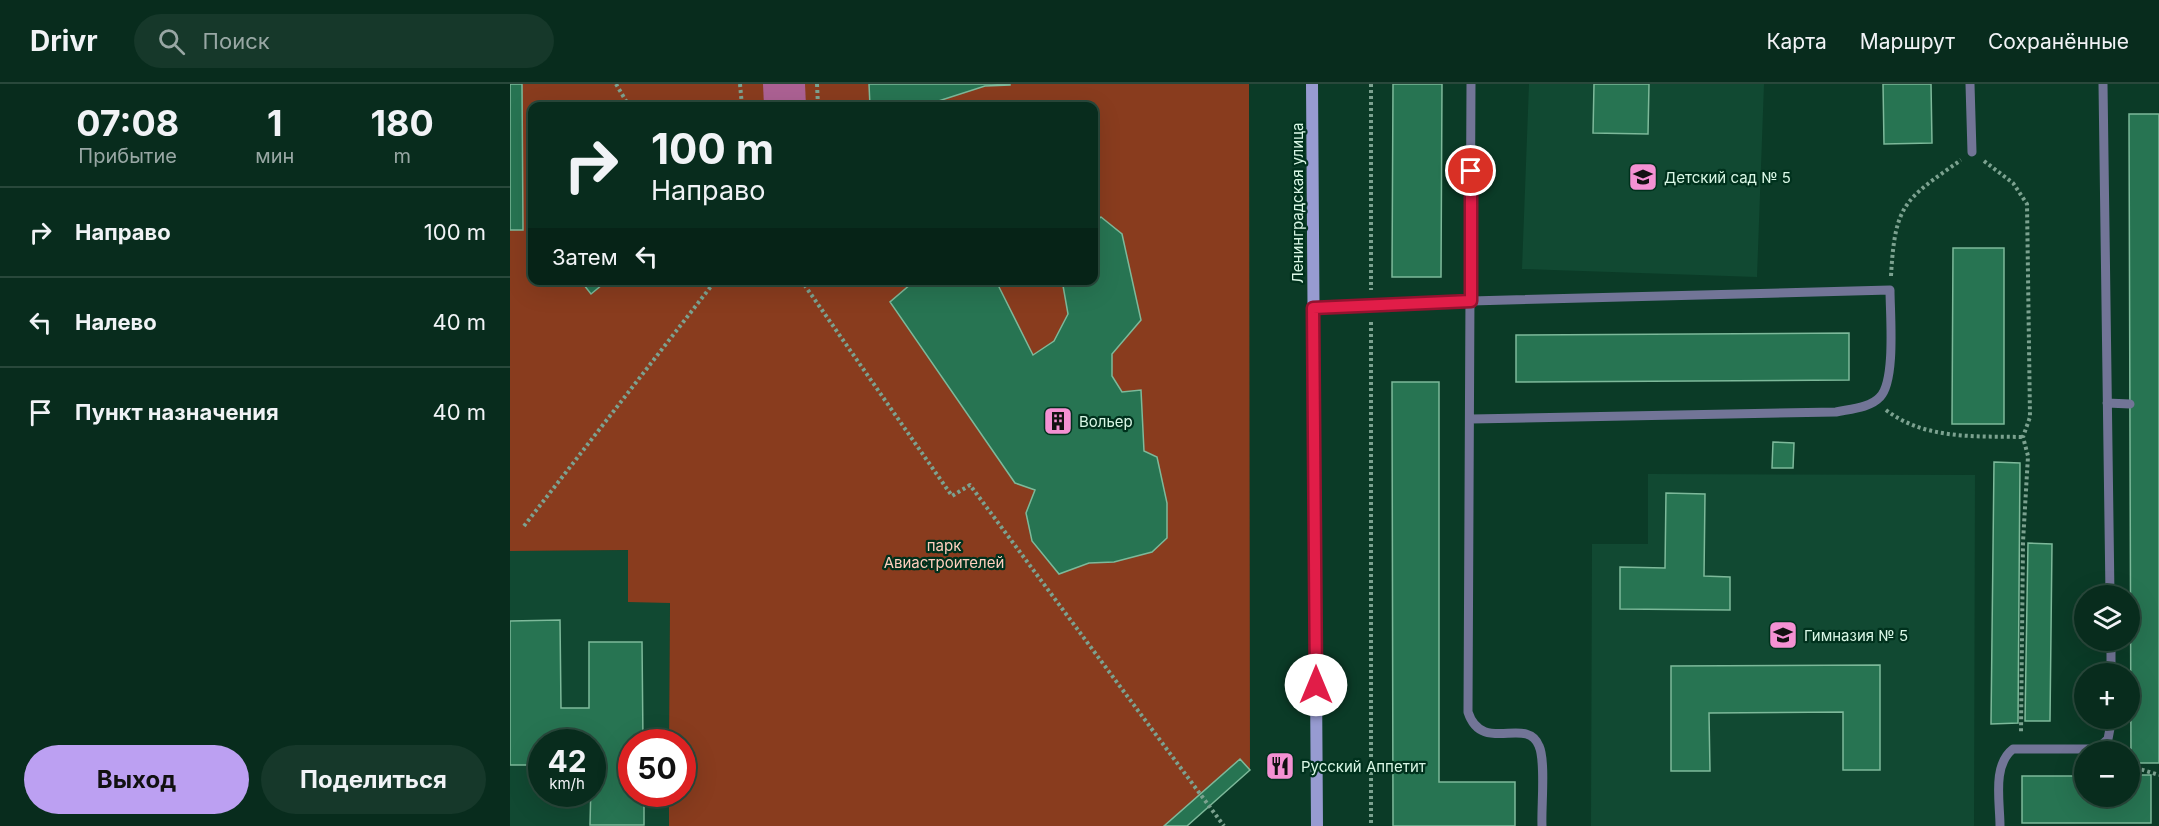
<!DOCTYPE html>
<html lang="ru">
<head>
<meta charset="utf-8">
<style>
  body { margin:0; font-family:Inter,sans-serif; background:#16382a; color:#f1f3f6; height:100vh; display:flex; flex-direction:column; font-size:22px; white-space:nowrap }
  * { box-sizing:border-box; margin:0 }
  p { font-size:20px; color:#98a7a4 }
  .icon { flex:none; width:33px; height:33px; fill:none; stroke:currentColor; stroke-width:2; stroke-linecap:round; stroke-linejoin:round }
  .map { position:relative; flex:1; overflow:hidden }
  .panel { display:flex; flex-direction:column; background:#082c1d; width:510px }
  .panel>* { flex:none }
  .banner { position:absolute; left:18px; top:18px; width:570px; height:183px; border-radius:12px; box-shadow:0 6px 24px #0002,0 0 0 2px #29483b; background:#082c1d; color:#f1f3f6; overflow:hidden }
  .fabs { position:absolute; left:1564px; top:501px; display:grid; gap:12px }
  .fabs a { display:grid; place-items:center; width:66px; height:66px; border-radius:50%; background:#082c1d; box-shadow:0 6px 24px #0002,0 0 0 2px #29483b; font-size:30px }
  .speed { position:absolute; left:18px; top:645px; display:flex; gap:12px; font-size:30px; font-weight:700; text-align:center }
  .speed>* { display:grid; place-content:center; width:78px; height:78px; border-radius:50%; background:#082c1d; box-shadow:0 6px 24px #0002,0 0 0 2px #29483b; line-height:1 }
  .speed small { font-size:15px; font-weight:400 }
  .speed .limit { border:9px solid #d22; background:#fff; color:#111 }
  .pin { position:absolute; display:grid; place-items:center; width:51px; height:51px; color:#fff; margin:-26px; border:3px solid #fff; border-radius:50%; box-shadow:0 2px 6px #0007 }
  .me { position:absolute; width:66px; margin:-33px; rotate:0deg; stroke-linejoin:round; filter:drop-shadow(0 0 4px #0008) }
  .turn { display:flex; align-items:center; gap:21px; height:126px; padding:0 24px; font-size:27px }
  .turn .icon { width:78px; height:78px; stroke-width:2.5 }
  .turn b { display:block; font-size:42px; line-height:51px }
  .then { display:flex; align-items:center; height:57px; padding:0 24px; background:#0003; gap:12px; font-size:22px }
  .eta { display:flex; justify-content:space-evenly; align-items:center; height:102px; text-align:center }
  .eta b { font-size:36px; font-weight:700; line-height:42px }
  .button { display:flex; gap:12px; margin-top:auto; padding:12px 24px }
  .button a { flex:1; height:69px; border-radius:36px; background:#bca0f2; color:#111; font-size:24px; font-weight:700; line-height:69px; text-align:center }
  .button a+a { background:#16382a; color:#f1f3f6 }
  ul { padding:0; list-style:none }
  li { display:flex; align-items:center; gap:18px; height:90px; padding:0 24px; border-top:2px solid #29483b }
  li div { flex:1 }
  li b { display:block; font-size:22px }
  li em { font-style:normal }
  header { display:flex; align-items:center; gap:36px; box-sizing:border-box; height:84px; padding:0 30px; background:#082c1d; border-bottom:2px solid #29483b }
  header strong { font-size:28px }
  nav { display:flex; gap:33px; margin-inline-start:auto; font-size:21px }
  .search { width:420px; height:54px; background:#16382a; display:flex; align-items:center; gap:15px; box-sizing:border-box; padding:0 21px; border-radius:33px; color:#98a7a4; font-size:22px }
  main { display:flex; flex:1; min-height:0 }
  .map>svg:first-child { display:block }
  .built { fill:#114932; fill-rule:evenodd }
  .green { fill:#893c1e; fill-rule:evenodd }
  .water { fill:#ac6193 }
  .building { fill:#277452; stroke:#7db99a; stroke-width:1.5 }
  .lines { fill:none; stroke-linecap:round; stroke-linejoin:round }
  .path { stroke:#7ca290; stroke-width:4; stroke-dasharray:3 3; stroke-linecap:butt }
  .lane { stroke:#727597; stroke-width:9 }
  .secondary { stroke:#979bd1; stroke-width:12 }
  .route-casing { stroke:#92132f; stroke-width:15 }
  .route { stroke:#e11d48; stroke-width:10 }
  .labels { text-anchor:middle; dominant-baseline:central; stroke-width:4.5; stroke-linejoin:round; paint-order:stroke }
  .poi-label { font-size:15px; fill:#d9f7e6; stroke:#00311d; text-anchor:start }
  .street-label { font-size:15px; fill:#d9f7e6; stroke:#00311d }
  .park-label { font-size:15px; fill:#ffcfbe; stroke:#00311d }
</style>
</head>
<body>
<header>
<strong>Drivr</strong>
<div class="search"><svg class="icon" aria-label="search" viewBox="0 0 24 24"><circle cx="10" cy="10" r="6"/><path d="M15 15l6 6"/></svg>Поиск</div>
<nav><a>Карта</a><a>Маршрут</a><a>Сохранённые</a></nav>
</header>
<main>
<section class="panel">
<div class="eta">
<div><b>07:08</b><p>Прибытие</p></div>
<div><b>1</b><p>мин</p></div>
<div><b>180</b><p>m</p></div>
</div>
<ul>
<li><svg class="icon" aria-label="right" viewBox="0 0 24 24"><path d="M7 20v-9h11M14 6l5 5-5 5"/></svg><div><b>Направо</b></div><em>100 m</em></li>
<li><svg class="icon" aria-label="left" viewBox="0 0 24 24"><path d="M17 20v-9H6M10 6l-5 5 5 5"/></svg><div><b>Налево</b></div><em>40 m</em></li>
<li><svg class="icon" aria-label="arrive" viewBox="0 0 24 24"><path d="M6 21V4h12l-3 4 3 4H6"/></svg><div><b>Пункт назначения</b></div><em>40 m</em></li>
</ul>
<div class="button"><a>Выход</a><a>Поделиться</a></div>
</section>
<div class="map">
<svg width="1649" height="742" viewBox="0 0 1649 742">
  <rect width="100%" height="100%" fill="#0b3b27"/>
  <path class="built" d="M1019,0H1254L1247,193L1012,185Z
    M1138,390L1465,391L1464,742H1081L1082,460H1138Z
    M118,466L160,519L159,658H122V710H159V742H0V467ZM32,658H82V710H32Z"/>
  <path class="green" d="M0,0H739L740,686L677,742H159V710H172V658H159L160,519L118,518V466L0,467ZM22,22H584V196H22Z"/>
  <path class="water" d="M253,0H295L296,22H254Z"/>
  <path class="building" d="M0,0H12L13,146H0Z
    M359,0H500V1L475,2L413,22H360Z
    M883,0H932L931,193H882Z
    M1084,0H1139L1138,50L1083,49Z
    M1373,0H1421L1422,59L1374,60Z
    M1619,30H1649V679H1621Z
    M591,133L612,150L631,236L602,270V292L612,308L631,306L634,367L647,373L657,419V454L642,468L604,478L579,479L549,490L522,457L516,429L525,406L505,399L380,218L401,200L431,196H477L488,201L523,271L544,257L558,230L552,196H584V139Z
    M1443,164H1494V340H1442Z
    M70,196H98L81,210Z
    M1339,249V296L1006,298V251Z
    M882,298H929V698H1005V742H883Z
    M1263,358L1284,359L1283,384H1262Z
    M1484,378L1510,379L1508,639L1481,640Z
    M1156,409L1195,410L1194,492L1220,493V526L1110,525V483L1155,484Z
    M1518,459L1542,460L1540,637H1515Z
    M50,536L51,624H79V558H132L133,658H122V710H134V741H80L82,658H32V681H0V537Z
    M1370,581V686H1333V628L1199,629L1200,687H1161V582Z
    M730,675L740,686L677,742H654Z
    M1620,691H1641V739H1512V692H1575V712H1620Z"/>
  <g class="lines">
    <path class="path" d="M106,0L119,22
      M230,0L232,22
      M307,0L308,22
      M861,0V206
      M1474,77L1503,99L1517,120L1520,333L1513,353L1518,372L1513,458L1511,648
      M1381,192C1385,120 1394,116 1451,76
      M291,196L442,412L460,401L714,742
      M861,238V742
      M1376,326C1415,356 1466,352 1513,353
      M14,442L206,196
      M1620,682L1649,691"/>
    <path class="lane" d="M961,0L958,628C972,671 1017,631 1029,662C1036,677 1031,724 1032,742
      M1460,0L1462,68
      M1593,0L1600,512
      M803,223L961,217L1380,206C1380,229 1386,297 1370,313C1360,324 1340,325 1326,328L961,335
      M1597,319L1620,320
      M1601,556V590
      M1490,742C1490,718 1482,681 1503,665H1587L1598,655L1602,634"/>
    <path class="secondary" d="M802,0L807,742"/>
  </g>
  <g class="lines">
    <g class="route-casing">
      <path id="route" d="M806,601L803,224L961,217V87"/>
    </g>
    <use href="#route" class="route"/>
  </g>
  <defs>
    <g id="school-square" transform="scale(1.5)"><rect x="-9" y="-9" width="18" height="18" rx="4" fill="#f491d3" stroke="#00311d"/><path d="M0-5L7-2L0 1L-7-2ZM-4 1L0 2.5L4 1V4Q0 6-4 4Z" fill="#111"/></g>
    <g id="building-square" transform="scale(1.5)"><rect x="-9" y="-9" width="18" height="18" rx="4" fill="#f491d3" stroke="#00311d"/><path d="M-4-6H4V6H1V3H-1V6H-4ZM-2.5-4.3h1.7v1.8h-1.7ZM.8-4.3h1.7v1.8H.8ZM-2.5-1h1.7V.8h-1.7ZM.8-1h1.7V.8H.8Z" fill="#111"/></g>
    <g id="restaurant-square" transform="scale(1.5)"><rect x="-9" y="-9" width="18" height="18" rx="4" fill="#f491d3" stroke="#00311d"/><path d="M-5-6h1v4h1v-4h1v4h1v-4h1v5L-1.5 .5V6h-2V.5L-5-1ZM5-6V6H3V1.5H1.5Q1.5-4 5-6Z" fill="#111"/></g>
  </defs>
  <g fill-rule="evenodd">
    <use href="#school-square" x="1133" y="93"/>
    <use href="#building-square" x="548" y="337"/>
    <use href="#school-square" x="1273" y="551"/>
    <use href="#restaurant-square" x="770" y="682"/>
  </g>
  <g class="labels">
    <g class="poi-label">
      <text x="1154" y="93">Детский сад № 5</text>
      <text x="569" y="337">Вольер</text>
      <text x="1294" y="551">Гимназия № 5</text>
      <text x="791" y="682">Русский Аппетит</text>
    </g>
    <g class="street-label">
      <text transform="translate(787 119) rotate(-90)">Ленинградская улица</text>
    </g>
    <g class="park-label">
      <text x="434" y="461">парк<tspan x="434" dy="17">Авиастроителей</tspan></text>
    </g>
  </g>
</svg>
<div class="fabs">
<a><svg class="icon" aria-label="layers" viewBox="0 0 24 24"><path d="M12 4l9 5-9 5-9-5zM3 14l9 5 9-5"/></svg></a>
<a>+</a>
<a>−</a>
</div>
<div class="speed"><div>42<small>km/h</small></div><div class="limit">50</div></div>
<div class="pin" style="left:961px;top:87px;background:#d93025"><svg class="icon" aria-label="arrive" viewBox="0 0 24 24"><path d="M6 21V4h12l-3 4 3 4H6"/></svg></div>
<svg class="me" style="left:806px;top:601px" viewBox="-20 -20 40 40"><circle r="19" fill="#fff"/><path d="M0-13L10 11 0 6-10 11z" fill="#e11d48"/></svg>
<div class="banner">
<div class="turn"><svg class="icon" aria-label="right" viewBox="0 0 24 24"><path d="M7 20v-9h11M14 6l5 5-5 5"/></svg><div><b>100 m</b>Направо</div></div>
<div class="then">Затем<svg class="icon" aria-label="left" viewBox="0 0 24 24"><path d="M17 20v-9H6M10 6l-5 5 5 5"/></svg></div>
</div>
</div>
</main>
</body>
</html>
